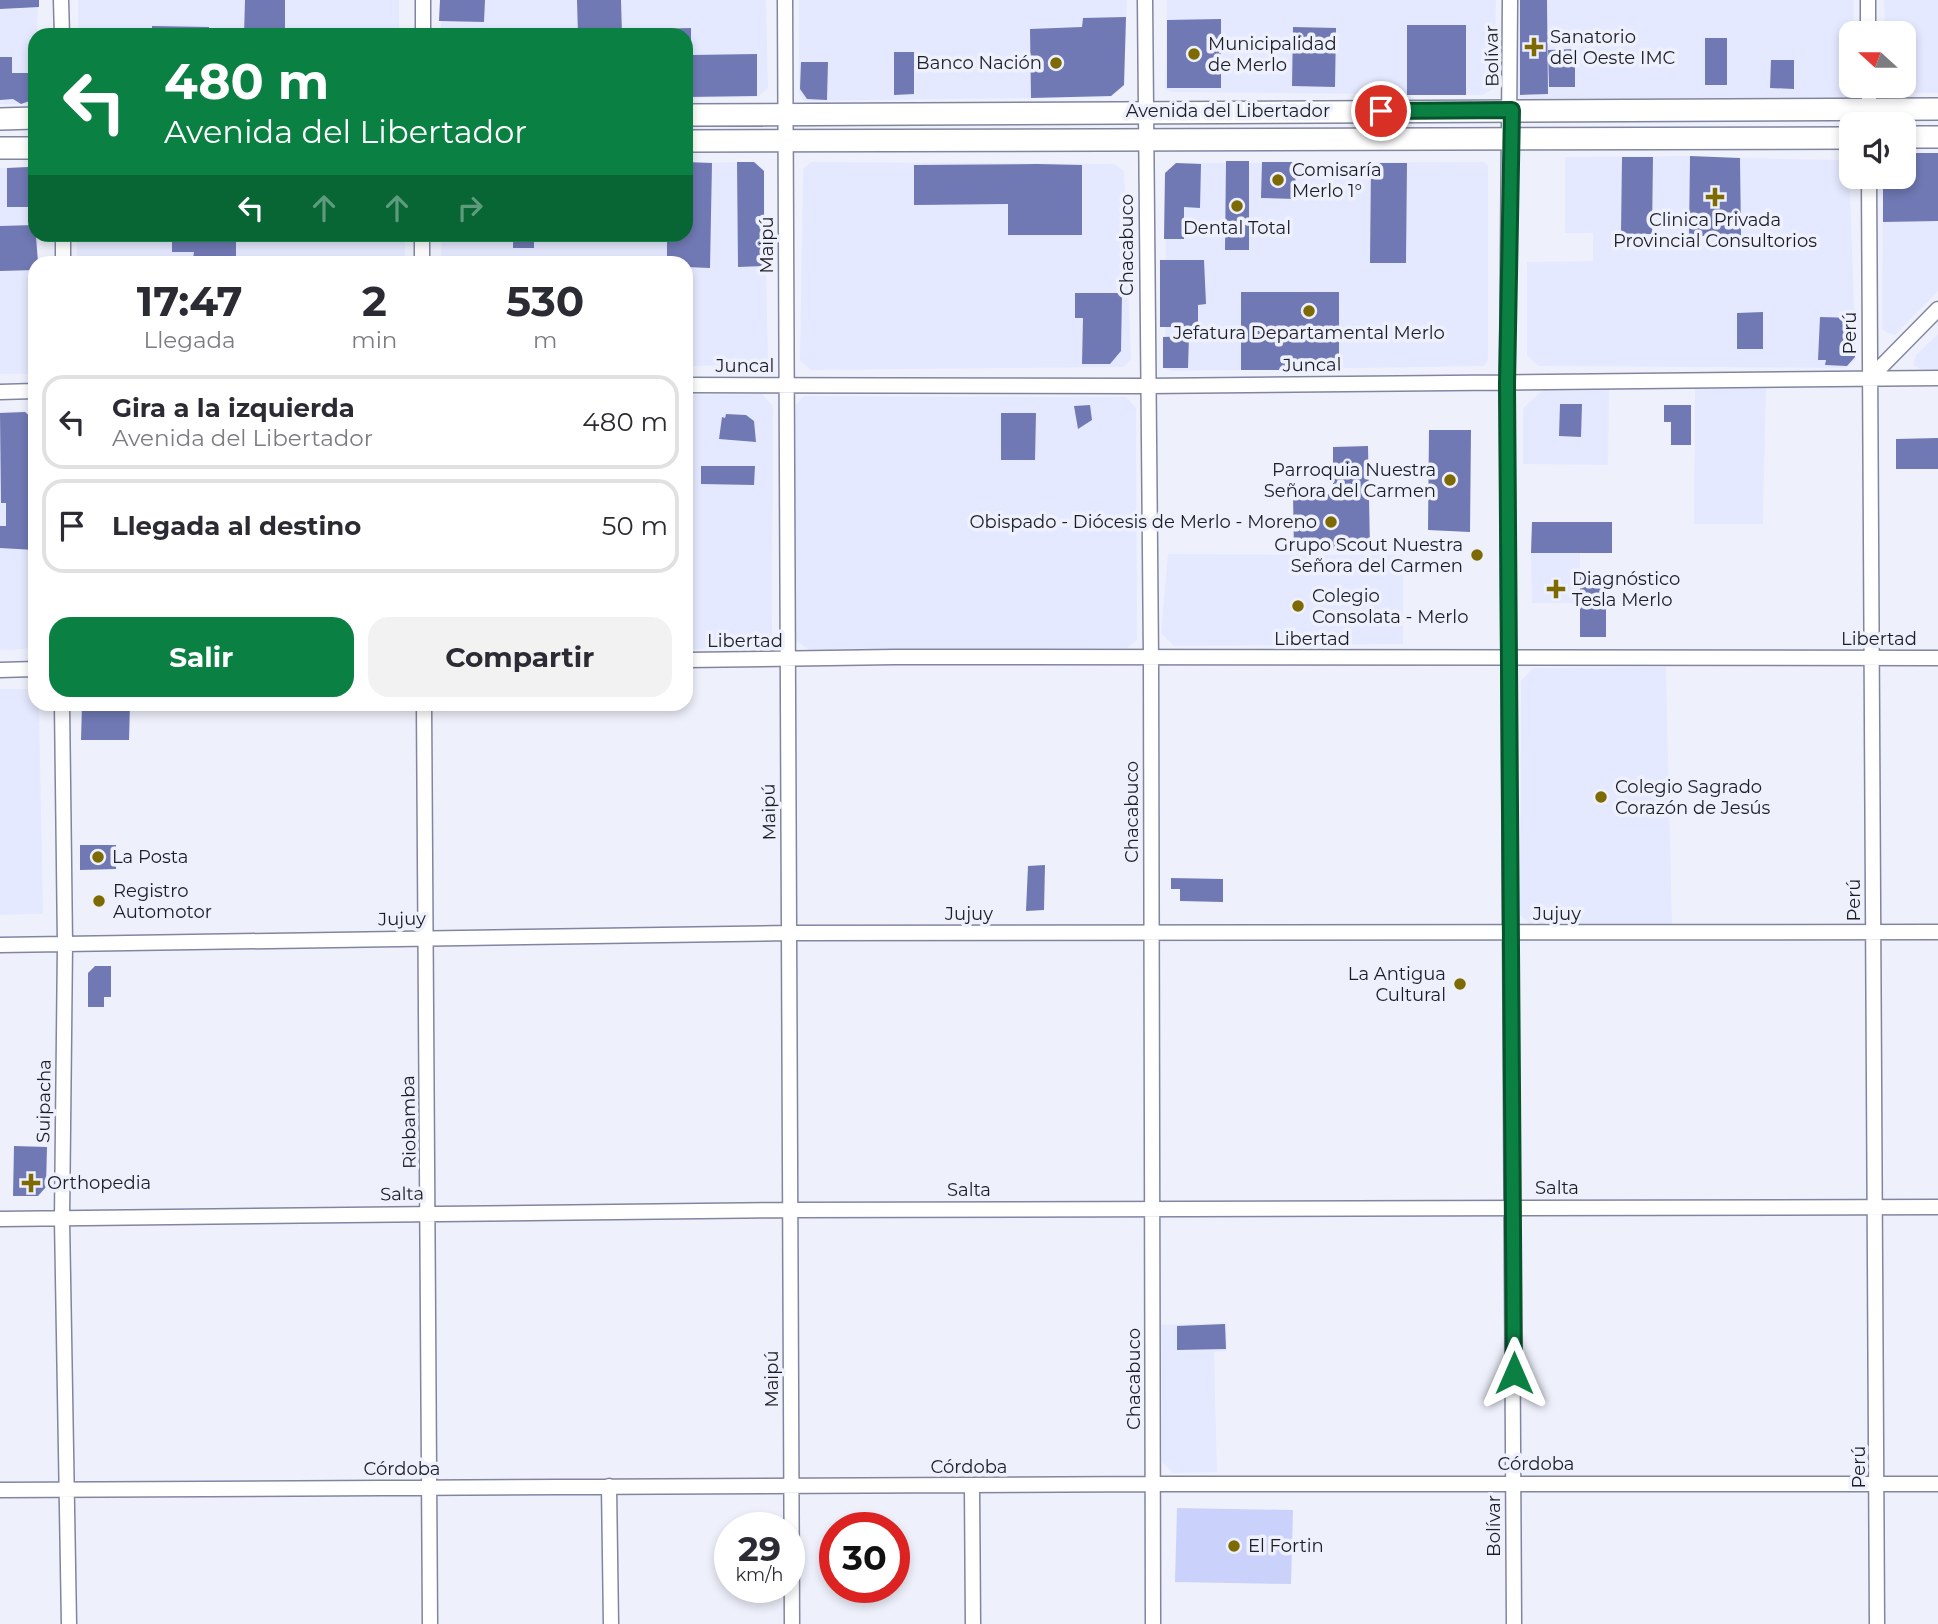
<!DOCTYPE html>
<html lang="es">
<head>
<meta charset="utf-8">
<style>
  body { margin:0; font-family:Montserrat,sans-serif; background:#f2f2f3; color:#2b2b33; height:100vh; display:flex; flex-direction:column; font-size:26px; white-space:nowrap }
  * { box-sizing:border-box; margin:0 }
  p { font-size:23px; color:#7c7c81 }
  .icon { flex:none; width:38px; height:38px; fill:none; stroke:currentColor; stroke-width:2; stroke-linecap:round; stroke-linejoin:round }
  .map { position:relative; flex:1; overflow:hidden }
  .side { position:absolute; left:28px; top:256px; width:665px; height:455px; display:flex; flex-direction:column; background:#fff; border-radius:21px; box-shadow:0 4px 10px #0003 }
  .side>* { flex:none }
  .top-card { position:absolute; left:28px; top:28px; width:665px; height:214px; border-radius:21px; box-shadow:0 4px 10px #0003; background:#0b8043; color:#fff; overflow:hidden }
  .needle { width:46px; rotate:291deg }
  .tools { position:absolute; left:1839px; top:21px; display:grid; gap:14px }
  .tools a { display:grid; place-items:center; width:77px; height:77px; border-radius:14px; background:#fff; box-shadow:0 4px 10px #0003; font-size:35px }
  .speed { position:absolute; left:714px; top:1512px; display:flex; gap:14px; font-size:35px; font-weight:700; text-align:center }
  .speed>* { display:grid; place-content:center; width:91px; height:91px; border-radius:50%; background:#fff; box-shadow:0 4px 10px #0003; line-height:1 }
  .speed small { font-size:18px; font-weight:400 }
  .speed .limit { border:10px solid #d22; background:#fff; color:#111 }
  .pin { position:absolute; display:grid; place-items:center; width:60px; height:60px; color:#fff; margin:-30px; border:4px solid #fff; border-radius:50%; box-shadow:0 2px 7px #0007 }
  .me { position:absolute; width:77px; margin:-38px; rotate:0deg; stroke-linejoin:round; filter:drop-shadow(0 0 5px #0008) }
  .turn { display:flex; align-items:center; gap:24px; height:147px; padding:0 21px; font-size:32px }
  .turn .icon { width:91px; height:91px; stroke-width:2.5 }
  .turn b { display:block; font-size:49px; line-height:60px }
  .lanes { display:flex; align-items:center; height:66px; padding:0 21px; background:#0003; justify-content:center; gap:35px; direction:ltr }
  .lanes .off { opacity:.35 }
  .eta { display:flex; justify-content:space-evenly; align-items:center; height:119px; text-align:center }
  .eta b { font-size:42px; font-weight:700; line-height:49px }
  .button { display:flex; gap:14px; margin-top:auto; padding:14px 21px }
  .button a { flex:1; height:80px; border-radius:21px; background:#0b8043; color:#fff; font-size:28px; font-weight:700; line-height:80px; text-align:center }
  .button a+a { background:#f2f2f3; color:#2b2b33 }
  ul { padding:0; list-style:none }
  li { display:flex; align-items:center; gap:21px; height:94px; margin:0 14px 10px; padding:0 7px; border:4px solid #e1e1e2; border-radius:21px }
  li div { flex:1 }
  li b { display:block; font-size:26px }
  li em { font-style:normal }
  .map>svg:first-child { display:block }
  .built { fill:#e5e9ff }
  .green { fill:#cad2fb }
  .building { fill:#7079b4 }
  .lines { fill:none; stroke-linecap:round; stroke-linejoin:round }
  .street-casing { stroke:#8185a0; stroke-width:17 }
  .secondary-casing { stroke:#8185a0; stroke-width:24 }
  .street { stroke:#fff; stroke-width:14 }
  .secondary { stroke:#fff; stroke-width:21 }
  .route-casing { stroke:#07532c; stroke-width:18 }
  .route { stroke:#0b8043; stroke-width:12 }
  .poi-dot { fill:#7d6a02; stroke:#eef1fc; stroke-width:2.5 }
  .labels { text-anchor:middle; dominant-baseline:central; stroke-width:7; stroke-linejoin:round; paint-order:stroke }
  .poi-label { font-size:18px; fill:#1b1d27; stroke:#eef1fc; text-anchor:start }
  .street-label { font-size:18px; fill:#1b1d27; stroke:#eef1fc }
</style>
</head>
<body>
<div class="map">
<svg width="1938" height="1624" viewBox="0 0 1938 1624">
  <rect width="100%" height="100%" fill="#eef1fc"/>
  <path class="built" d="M0,0H38L35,101L30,104H0Z
    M78,0H399V35H78Z
    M441,0H766L768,88L758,97L686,98V35H441Z
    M799,0H1127L1124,85L1111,97L804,101L799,93Z
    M1167,0H1496L1494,88L1483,95L1171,92L1165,89Z
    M1518,0H1854L1852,86L1854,91L1845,99L1525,102L1518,96Z
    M1884,0H1938V93H1891L1886,90V86H1904V33H1885Z
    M1938,155V291L1895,335L1887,333L1882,329L1883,177H1904Z
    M1690,156V236H1741L1740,158L1842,160L1849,164L1856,359L1846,368L1538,366L1527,355V262L1593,261V233H1565V157Z
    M756,162L764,171L768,359L759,365L686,366V262H441L442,235L686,234V163Z
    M811,162L1114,164L1124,171L1131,359L1124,367L811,370L800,361L803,169Z
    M1484,162L1488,166V360L1484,366L1173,371L1165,368L1166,174L1176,163Z
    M0,168H28L35,175V234L38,235L35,365L27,374H0Z
    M77,235H405V262H77Z
    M1938,334V369H1920L1913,365L1916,355Z
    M1766,387L1763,524H1694L1695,388Z
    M1609,389L1608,465L1523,464V408L1543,390Z
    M762,394L773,406L772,641L764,648L686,649V395Z
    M804,396L1126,397L1136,408L1137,640L1127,648L809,650L794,639V407Z
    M26,411L35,420V641L25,649L0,650V412Z
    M1531,553H1580V603H1532Z
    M1168,554L1403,555V644L1174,646L1161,633Z
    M1666,667L1672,924L1532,925L1520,915L1521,681L1533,668Z
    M0,689H33L35,704H39L43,914L0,915Z
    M1226,1323L1227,1351L1214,1352L1217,1472L1173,1473L1162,1462L1161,1325Z"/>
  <path class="green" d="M1177,1508L1293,1510L1291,1584L1175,1582Z"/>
  <path class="building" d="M0,0H39V7L0,9Z
    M245,0H285V35H244Z
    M440,0H485L484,22L439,21Z
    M577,0H621L622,35H578Z
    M1520,0H1547L1548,94L1520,95Z
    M1126,17L1124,85L1111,96L1031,98L1030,29L1082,27L1083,18Z
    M1221,19V88H1167V20Z
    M1407,25H1466V95H1407Z
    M152,26L209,27V35H152Z
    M1293,27L1336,28L1335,87L1292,86Z
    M691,28V55L757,54V96L686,97V35H649V29Z
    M1705,38H1727V85H1705Z
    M1575,49V87H1549L1548,50Z
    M894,52H914V94L894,95Z
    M0,57H12V73H35V99L21,104L13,99L0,100Z
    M1771,60H1794V89L1770,88Z
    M801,62H828L827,100L807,99L800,89Z
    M1904,153H1938V221L1883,222V177H1904Z
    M1690,156L1740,158L1741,236H1689Z
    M1622,157H1653L1652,234H1621Z
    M1226,161H1249V250H1225Z
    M686,162L712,163L710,268L686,267V262H667V234H686Z
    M737,162H754L764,171V266L738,267Z
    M1262,162H1296L1295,199L1261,198Z
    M1176,163L1201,164L1200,208L1184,207V239H1164L1165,173Z
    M1371,163H1407L1406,263H1370Z
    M1037,164L1082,165V235H1008V204L914,205V165Z
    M28,167L35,174V207H7V168Z
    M35,225L38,262L35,270L0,271V226Z
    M172,234H236V259H193L194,252H172Z
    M513,234H534V248H513Z
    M1160,260H1204L1206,304L1198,305V327H1160Z
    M1241,292H1339V370H1241Z
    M1075,293H1122L1121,351L1110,364H1082L1083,318H1075Z
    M1763,312V349H1737V313Z
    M1820,317L1855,318V357L1847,366L1825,365L1826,360H1818Z
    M1189,336L1188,368H1163V337Z
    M1560,404H1582L1581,437L1559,436Z
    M1090,405L1092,420L1078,429L1074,406Z
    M1664,405H1691V445H1671V422H1664Z
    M25,412L35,421V550L0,548V526H6V503H1L0,413Z
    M1001,413H1036L1035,460H1001Z
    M726,414L746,415L754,421L756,442L719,439L722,417L725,418Z
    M1429,430H1471L1470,532L1428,530Z
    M1938,438V469H1896V439Z
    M1368,446L1370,549L1294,550L1293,495L1333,494V447Z
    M701,466H755L754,485L701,484Z
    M1532,522H1612V553H1531Z
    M1580,574H1606V637H1580Z
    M82,704H130L129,740H81Z
    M80,845H116V869L80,870Z
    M1045,865L1044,910L1026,911L1028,866Z
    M1171,878L1223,879V902L1180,901V889H1171Z
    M95,966H111V997H104V1007H88V973Z
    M14,1146L47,1147L46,1187L38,1196H13Z
    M1225,1324L1226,1349L1177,1350V1326Z"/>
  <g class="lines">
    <g class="street-casing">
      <path id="street" d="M61,0L62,35
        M785,0L792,1624
        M1145,0L1151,659L1153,1624
        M1510,0L1507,384L1514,1624
        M1868,0V33
        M423,35V0
        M1869,124V86
        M1869,177L1877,1624
        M63,262V234
        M422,262V234
        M1869,379L1938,309
        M686,385L1147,386L1938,378
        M0,392L35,391
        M686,660L895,657L1938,658
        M0,670L35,669
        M62,704L65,944L62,1219L69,1624
        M424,704L430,1624
        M0,945L789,933L1938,932
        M0,1219L791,1210L1938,1207
        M609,1486L611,1624
        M972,1487L973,1624
        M0,1490L1154,1484H1938"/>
    </g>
    <g class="secondary-casing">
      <path id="secondary" d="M686,115L1938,109
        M0,119L35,118
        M1904,137H1938
        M686,141L1852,138
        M0,148H35"/>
    </g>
    <use href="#street" class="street"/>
    <use href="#secondary" class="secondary"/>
  </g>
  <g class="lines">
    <g class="route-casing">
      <path id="route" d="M1381,111L1512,110L1507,384L1514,1373"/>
    </g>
    <use href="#route" class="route"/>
  </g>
  <g class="poi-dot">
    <path d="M1530.5 36.5h7v7h7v7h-7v7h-7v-7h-7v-7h7z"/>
    <circle cx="1194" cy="54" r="7"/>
    <circle cx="1056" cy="63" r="7"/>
    <circle cx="1278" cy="180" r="7"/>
    <path d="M1711.5 186.5h7v7h7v7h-7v7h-7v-7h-7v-7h7z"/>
    <circle cx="1237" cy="206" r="7"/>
    <circle cx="1309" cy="311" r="7"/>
    <circle cx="1450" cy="480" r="7"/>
    <circle cx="1331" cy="522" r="7"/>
    <circle cx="1477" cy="555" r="7"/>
    <path d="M1552.5 578.5h7v7h7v7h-7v7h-7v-7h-7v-7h7z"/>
    <circle cx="1298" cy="606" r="7"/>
    <circle cx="1601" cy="797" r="7"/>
    <circle cx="98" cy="857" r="7"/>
    <circle cx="99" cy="901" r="7"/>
    <circle cx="1460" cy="984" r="7"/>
    <path d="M27.5 1172.5h7v7h7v7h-7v7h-7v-7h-7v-7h7z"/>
    <circle cx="1234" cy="1546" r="7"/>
  </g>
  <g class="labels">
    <g class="poi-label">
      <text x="1550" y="37">Sanatorio<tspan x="1550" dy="21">del Oeste IMC</tspan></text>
      <text x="1208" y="44">Municipalidad<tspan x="1208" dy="21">de Merlo</tspan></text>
      <text x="1042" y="63" text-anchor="end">Banco Nación</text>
      <text x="1292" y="170">Comisaría<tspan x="1292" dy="21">Merlo 1°</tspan></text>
      <text x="1715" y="220" text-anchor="middle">Clinica Privada<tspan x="1715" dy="21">Provincial Consultorios</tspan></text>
      <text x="1237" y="228" text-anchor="middle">Dental Total</text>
      <text x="1309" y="333" text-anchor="middle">Jefatura Departamental Merlo</text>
      <text x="1436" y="470" text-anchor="end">Parroquia Nuestra<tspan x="1436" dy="21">Señora del Carmen</tspan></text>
      <text x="1317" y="522" text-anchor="end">Obispado - Diócesis de Merlo - Moreno</text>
      <text x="1463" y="545" text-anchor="end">Grupo Scout Nuestra<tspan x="1463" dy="21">Señora del Carmen</tspan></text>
      <text x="1572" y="579">Diagnóstico<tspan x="1572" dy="21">Tesla Merlo</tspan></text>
      <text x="1312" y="596">Colegio<tspan x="1312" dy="21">Consolata - Merlo</tspan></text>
      <text x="1615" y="787">Colegio Sagrado<tspan x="1615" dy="21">Corazón de Jesús</tspan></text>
      <text x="112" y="857">La Posta</text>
      <text x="113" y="891">Registro<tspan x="113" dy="21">Automotor</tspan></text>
      <text x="1446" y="974" text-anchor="end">La Antigua<tspan x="1446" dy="21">Cultural</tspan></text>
      <text x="47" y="1183">Orthopedia</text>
      <text x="1248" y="1546">El Fortin</text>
    </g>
    <g class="street-label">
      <text transform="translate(1492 56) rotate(-91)">Bolívar</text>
      <text x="1228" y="111">Avenida del Libertador</text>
      <text transform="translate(767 245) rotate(-90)">Maipú</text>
      <text transform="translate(1127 245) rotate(-90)">Chacabuco</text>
      <text transform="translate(1850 333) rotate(-90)">Perú</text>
      <text transform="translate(1312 365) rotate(-1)">Juncal</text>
      <text x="745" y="366">Juncal</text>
      <text x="1312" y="639">Libertad</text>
      <text x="1879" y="639">Libertad</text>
      <text x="745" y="641">Libertad</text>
      <text transform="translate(769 812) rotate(-91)">Maipú</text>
      <text transform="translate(1132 812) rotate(-90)">Chacabuco</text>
      <text transform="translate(1854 900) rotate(-90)">Perú</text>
      <text x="969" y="914">Jujuy</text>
      <text x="1557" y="914">Jujuy</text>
      <text transform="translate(402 919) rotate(-1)">Jujuy</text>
      <text transform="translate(44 1101) rotate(-89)">Suipacha</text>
      <text transform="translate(409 1122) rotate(-91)">Riobamba</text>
      <text x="1557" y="1188">Salta</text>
      <text x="969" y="1190">Salta</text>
      <text transform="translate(402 1194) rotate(-1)">Salta</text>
      <text transform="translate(772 1379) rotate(-90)">Maipú</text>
      <text transform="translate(1134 1379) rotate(-90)">Chacabuco</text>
      <text x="1536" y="1464">Córdoba</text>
      <text x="969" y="1467">Córdoba</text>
      <text transform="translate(1859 1467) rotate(-90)">Perú</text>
      <text x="402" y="1469">Córdoba</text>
      <text transform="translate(1494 1526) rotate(-90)">Bolívar</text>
    </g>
  </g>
</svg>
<div class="tools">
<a><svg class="needle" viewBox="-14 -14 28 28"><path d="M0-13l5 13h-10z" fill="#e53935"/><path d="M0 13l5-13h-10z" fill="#7c7c81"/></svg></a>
<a><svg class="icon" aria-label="sound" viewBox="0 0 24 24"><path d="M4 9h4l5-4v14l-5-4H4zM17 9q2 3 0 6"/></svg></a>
</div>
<div class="speed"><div>29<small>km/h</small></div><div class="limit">30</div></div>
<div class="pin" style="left:1381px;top:111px;background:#d93025"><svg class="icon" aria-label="arrive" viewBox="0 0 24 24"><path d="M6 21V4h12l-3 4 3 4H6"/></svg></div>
<svg class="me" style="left:1514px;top:1373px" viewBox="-20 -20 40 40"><path d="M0-17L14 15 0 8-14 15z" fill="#0b8043" stroke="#fff" stroke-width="4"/></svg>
<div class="top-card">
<div class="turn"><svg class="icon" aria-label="left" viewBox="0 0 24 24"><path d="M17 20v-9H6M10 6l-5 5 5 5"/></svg><div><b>480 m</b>Avenida del Libertador</div></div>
<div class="lanes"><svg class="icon" aria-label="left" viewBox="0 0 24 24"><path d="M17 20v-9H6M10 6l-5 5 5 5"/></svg><svg class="icon off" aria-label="ahead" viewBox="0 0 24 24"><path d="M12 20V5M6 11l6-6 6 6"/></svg><svg class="icon off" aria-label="ahead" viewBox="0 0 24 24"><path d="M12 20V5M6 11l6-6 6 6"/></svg><svg class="icon off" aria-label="right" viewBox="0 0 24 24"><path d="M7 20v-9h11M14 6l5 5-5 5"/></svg></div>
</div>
<section class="side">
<div class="eta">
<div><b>17:47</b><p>Llegada</p></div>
<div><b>2</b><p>min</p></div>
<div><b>530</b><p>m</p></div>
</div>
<ul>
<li><svg class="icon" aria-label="left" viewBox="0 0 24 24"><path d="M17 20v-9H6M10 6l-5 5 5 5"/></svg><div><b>Gira a la izquierda</b><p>Avenida del Libertador</p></div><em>480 m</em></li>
<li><svg class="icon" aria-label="arrive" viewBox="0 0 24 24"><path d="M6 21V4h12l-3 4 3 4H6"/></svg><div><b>Llegada al destino</b></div><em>50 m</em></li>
</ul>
<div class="button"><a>Salir</a><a>Compartir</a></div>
</section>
</div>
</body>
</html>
